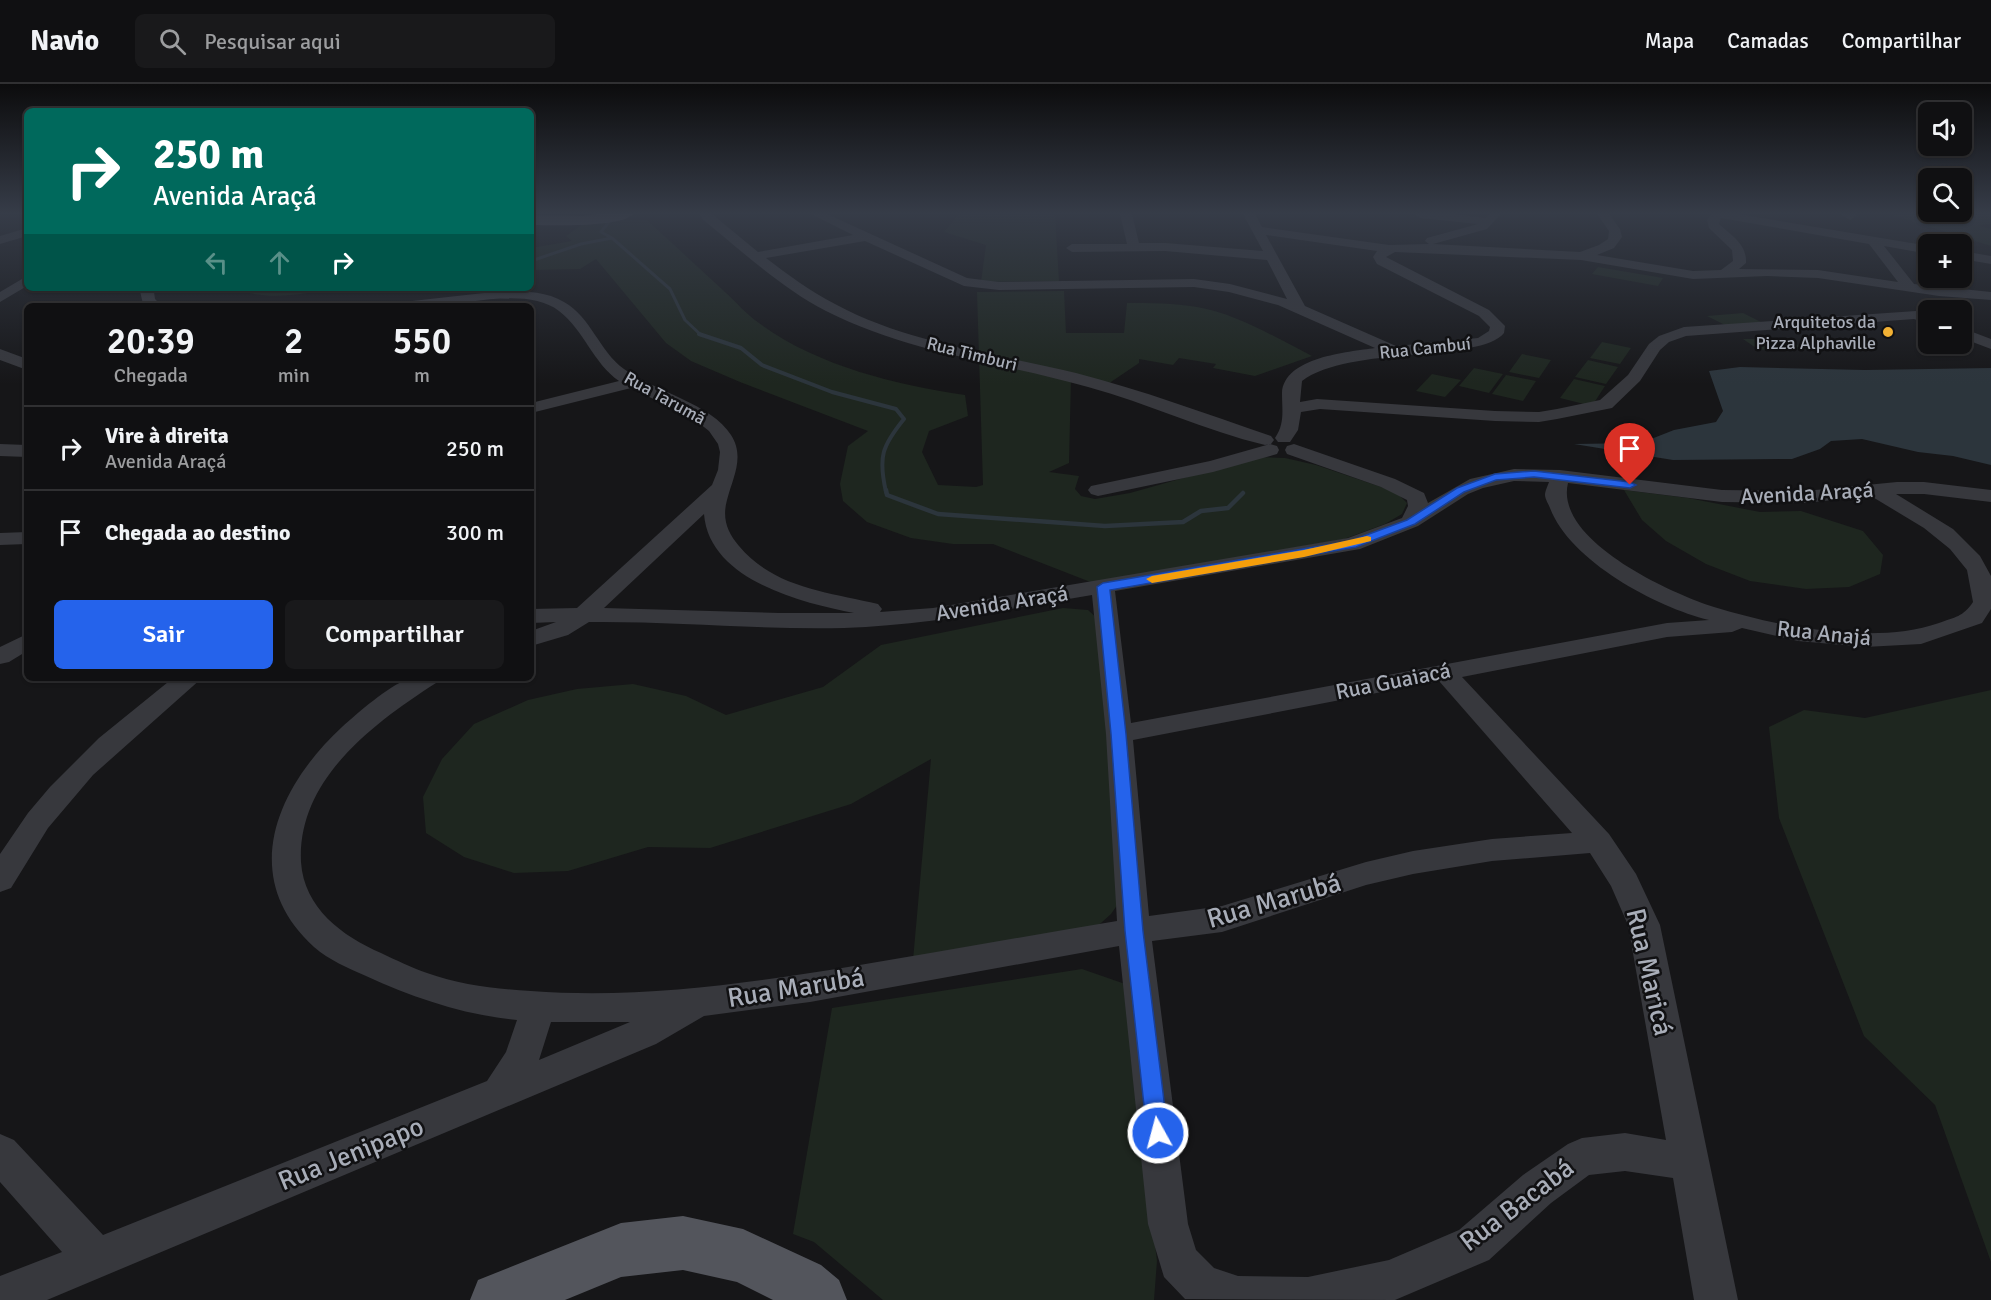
<!DOCTYPE html>
<html lang="pt">
<head>
<meta charset="utf-8">
<style>
  body { margin:0; font-family:Signika,sans-serif; background:#19191b; color:#f1f3f6; height:100vh; display:flex; flex-direction:column; font-size:22px; white-space:nowrap }
  * { box-sizing:border-box; margin:0 }
  p { font-size:20px; color:#9c9d9f }
  .icon { flex:none; width:33px; height:33px; fill:none; stroke:currentColor; stroke-width:2; stroke-linecap:round; stroke-linejoin:round }
  .map { position:relative; flex:1; overflow:hidden }
  .drawer { position:absolute; left:24px; top:219px; width:510px; height:378px; display:flex; flex-direction:column; background:#101012; border-radius:9px; box-shadow:0 2px 4px #0004,0 0 0 2px #303032 }
  .drawer>* { flex:none }
  .top-card { position:absolute; left:24px; top:24px; width:510px; height:183px; border-radius:9px; box-shadow:0 2px 4px #0004,0 0 0 2px #303032; background:#00695c; color:#fff; overflow:hidden }
  .tools { position:absolute; left:1918px; top:18px; display:grid; gap:12px }
  .tools a { display:grid; place-items:center; width:54px; height:54px; border-radius:9px; background:#101012; box-shadow:0 2px 4px #0004,0 0 0 2px #303032; font-size:30px }
  .pin { position:absolute; display:grid; place-items:center; width:51px; height:51px; color:#fff; margin:-62px -26px; border-radius:50% 50% 50% 0; rotate:-45deg; box-shadow:0 0 6px #0007 }
  .pin .icon { rotate:45deg }
  .me { position:absolute; width:66px; margin:-33px; rotate:353deg; stroke-linejoin:round; filter:drop-shadow(0 0 4px #0008) }
  .turn { display:flex; align-items:center; gap:21px; height:126px; padding:0 30px; font-size:27px }
  .turn .icon { width:78px; height:78px; stroke-width:2.5 }
  .turn b { display:block; font-size:42px; line-height:51px }
  .lanes { display:flex; align-items:center; height:57px; padding:0 30px; background:#0003; justify-content:center; gap:30px; direction:ltr }
  .lanes .off { opacity:.35 }
  .eta { display:flex; justify-content:space-evenly; align-items:center; height:102px; text-align:center }
  .eta b { font-size:36px; font-weight:600; line-height:42px }
  .action { display:flex; gap:12px; margin-top:auto; padding:12px 30px }
  .action a { flex:1; height:69px; border-radius:9px; background:#2563eb; color:#fff; font-size:24px; font-weight:600; line-height:69px; text-align:center }
  .action a+a { background:#19191b; color:#f1f3f6 }
  ul { padding:0; list-style:none }
  li { display:flex; align-items:center; gap:18px; height:84px; padding:0 30px; border-top:2px solid #303032 }
  li div { flex:1 }
  li b { display:block; font-size:22px }
  li em { font-style:normal }
  header { display:flex; align-items:center; gap:36px; box-sizing:border-box; height:84px; padding:0 30px; background:#101012; border-bottom:2px solid #303032 }
  header strong { font-size:28px }
  nav { display:flex; gap:33px; margin-inline-start:auto; font-size:21px }
  .search { width:420px; height:54px; background:#19191b; display:flex; align-items:center; gap:15px; box-sizing:border-box; padding:0 21px; border-radius:9px; color:#9c9d9f; font-size:22px }
  .map>svg:first-child { display:block }
  .green { fill:#1e261f }
  .water { fill:#2c353c }
  .lines { fill:none; stroke-linecap:round; stroke-linejoin:round }
  .stream-far2 { stroke:#2c353c; stroke-width:3 }
  .stream-far1 { stroke:#2c353c; stroke-width:4 }
  .stream { stroke:#2c353c; stroke-width:4.5 }
  .minor { fill:#37383d; fill-rule:evenodd }
  .major { fill:#53555c; fill-rule:evenodd }
  .route { fill:#2563eb; stroke:#184099; stroke-width:1.5 }
  .slow { fill:#f59e0b }
  .poi-dot { fill:#f2b134; stroke:#111113; stroke-width:2 }
  .labels { text-anchor:middle; dominant-baseline:central; stroke-width:5; stroke-linejoin:round; paint-order:stroke }
  .far-poi-label { font-size:18px; fill:#a8adb8; stroke:#111113; text-anchor:end }
  .far-street-label { font-size:18px; fill:#a8adb8; stroke:#111113 }
  .street-label { font-size:22px; fill:#a8adb8; stroke:#111113 }
  .near-street-label { font-size:27px; fill:#a8adb8; stroke:#111113 }
</style>
</head>
<body>
<header>
<strong>Navio</strong>
<div class="search"><svg class="icon" aria-label="search" viewBox="0 0 24 24"><circle cx="10" cy="10" r="6"/><path d="M15 15l6 6"/></svg>Pesquisar aqui</div>
<nav><a>Mapa</a><a>Camadas</a><a>Compartilhar</a></nav>
</header>
<div class="map">
<svg width="1991" height="1216" viewBox="0 0 1991 1216">
  <rect width="100%" height="100%" fill="#161618"/>
  <path class="green" d="M959,130H1055L1059,197L981,198L986,161L944,148Z
    M1889,130H1991V140L1978,141L1991,145V162Z
    M615,136H647C673,160 699,184 725,208C736,218 746,230 759,239C817,282 894,300 965,311L968,332L929,347L922,368L938,401L976,403L983,401L977,208L1064,207L1066,249H1124L1127,219C1150,219 1174,219 1197,223C1238,230 1276,254 1312,272L1255,292L1213,284L1216,280L1179,274L1173,281L1139,275V279L1105,302L1071,294L1069,379L1049,388L1079,392L1075,405L1081,412L1095,415L1130,409L1258,373L1285,374L1316,381L1396,408L1407,419L1402,430L1385,440L1344,455L1093,499L993,460H953L911,454L867,438L843,417L840,400L848,362L868,347L740,298L691,277L666,259L596,175L580,185L531,186V164L572,157L566,152L583,140Z
    M1598,183L1663,194L1658,202L1592,190Z
    M235,204H335C305,210 264,218 235,204Z
    M1743,229L1763,239L1727,242L1707,232Z
    M1743,255H1788L1804,265L1759,266Z
    M1602,258L1631,264L1620,280L1590,274Z
    M1522,270L1551,276L1539,294L1509,288Z
    M1588,276L1618,283L1606,300L1575,293Z
    M1474,284L1503,290L1489,309L1459,302Z
    M1432,290L1461,296L1445,313L1416,307Z
    M1506,291L1536,297L1523,317L1492,310Z
    M1574,295L1605,302L1592,322L1560,314Z
    M1624,406L1688,414L1760,428L1801,427L1863,447L1883,471L1880,490L1849,503L1806,505L1750,497L1706,480L1666,457L1642,436Z
    M1063,524L1088,526L1100,537L1124,811L1111,830L1092,847L913,876L931,675L851,720L710,764L648,763L568,787L514,789L464,773L426,749L423,713L442,675L474,640L528,616L577,605L633,600L686,612L726,631L823,603L881,561Z
    M1991,606V1178L1935,1021L1864,952L1779,734L1769,643L1804,626L1865,634Z
    M1082,885L1125,900L1157,1177L1154,1216H883L814,1158L793,1150L832,924Z"/>
  <path class="water" d="M1740,283L1865,286L1991,284V381L1953,372L1918,368L1862,355L1831,357L1820,365L1792,375L1673,376L1574,360L1641,359L1674,346L1716,338L1723,327L1709,287Z"/>
  <g class="lines">
    <path class="stream-far2" d="M608,139L601,148L612,154L670,205L685,236L701,251
      M531,177L581,160L612,154"/>
    <path class="stream-far1" d="M699,250L741,264L762,281L832,308L896,325L904,335C882,362 878,373 886,408"/>
    <path class="stream" d="M886,406L887,411L938,430L1105,442L1183,438L1201,427L1228,424L1243,409"/>
    <path class="minor" d="M700,130H712L758,168L853,151L811,130H827L967,194L999,198L1194,195L1230,200L1287,215L1267,176L1165,167L1072,168L1066,164L1072,160H1127L1120,130H1132L1139,159H1165L1263,167L1243,130H1255L1262,143L1389,161L1429,160L1425,157L1427,154L1478,140L1420,134L1414,130H1454L1486,134L1489,130H1501L1487,145L1433,160L1580,168L1599,161L1608,155L1609,147L1597,130H1609L1620,145L1622,153L1614,164L1597,171L1693,187L1721,186L1733,177L1732,166L1709,144L1707,136L1711,130H1738L1929,162V170L1884,162L1914,200L1991,208V216L1939,212L1818,194L1767,192L1693,195L1581,176L1395,168L1386,173L1489,226L1505,242L1504,249C1480,279 1350,261 1302,297L1300,318L1317,315L1495,327L1539,328L1557,325L1600,316L1628,291L1649,260L1659,252L1684,243L1916,227L1929,231V240L1914,235L1686,252L1669,258L1660,266L1640,297L1612,324L1557,335L1539,338L1495,337L1320,325L1301,328L1298,346L1290,358H1278L1275,354C1285,339 1282,327 1282,309C1284,273 1348,268 1375,264L1278,221L1229,208L1194,203L999,206L964,202L865,157L766,174C788,191 810,207 835,220C909,260 995,269 1076,289C1142,306 1207,330 1271,352L1274,356L1271,360L1265,361C1206,347 1147,319 1088,303C1001,278 908,269 826,227C781,204 742,167 702,135ZM1721,134L1869,160L1898,198L1818,186L1739,185L1746,179C1747,160 1732,152 1719,140ZM1266,151L1377,167L1373,173L1377,180L1479,232L1490,243L1489,247L1478,254L1396,262L1305,222Z
      M1840,130H1855L1856,132L1850,136Z
      M27,144V152L0,160V152Z
      M1962,167L1991,172V180L1962,175Z
      M27,192V202L0,218V208Z
      M142,204H157L154,208L155,215L162,222L143,220L140,207Z
      M502,207C522,207 546,207 564,218C591,233 599,267 624,285C654,307 712,320 731,351C745,373 733,393 727,416C722,434 727,448 739,462C774,504 828,508 878,520L882,525L880,528L933,524L1348,454L1402,434L1408,422L1407,416L1381,403L1287,370L1285,366L1287,362L1294,360L1395,395L1424,409L1428,419L1470,395L1514,385L1560,386L1722,406L1805,407L1897,398H1924L1991,406V418L1924,410H1896L1953,445L1980,472L1991,492V525L1982,539L1921,560L1865,563L1798,557L1742,544L1732,548L1667,553L1462,593L1609,750L1636,790L1660,841L1738,1216H1694L1673,1094L1625,1087L1589,1091L1551,1119L1489,1176L1395,1216L1185,1215L1164,1193L1148,1140L1119,862L810,918L704,932L656,960L47,1216H0V1192L62,1168L0,1098V1050L14,1056L103,1151L487,997L506,968L517,936C464,931 414,914 366,892C348,884 329,876 314,863C237,793 277,703 342,643C359,628 387,603 408,595C416,592 430,594 440,594L436,599C374,639 297,695 301,778C304,824 342,852 381,869C396,876 412,884 427,889C460,901 497,905 531,907C637,915 743,900 848,883C938,868 1027,852 1117,837L1106,650L1092,511C1010,525 928,541 844,544C759,546 674,537 589,538L568,551L531,562V547L556,538L531,539V525L577,524L712,401L718,386L720,368L718,360L709,347L694,335L631,304L531,329V319L619,297C593,279 584,246 559,227C528,203 469,220 433,222C421,223 408,222 396,222L403,218ZM1514,397L1549,398C1548,401 1545,407 1545,411C1545,415 1549,421 1550,424C1570,477 1656,523 1709,536L1667,539L1131,639L1115,507L1360,465L1418,442L1468,410L1483,404ZM1568,399L1722,418L1805,419L1871,412L1924,444L1950,465L1967,486L1973,518C1963,533 1955,533 1939,539C1896,554 1844,550 1799,543C1771,539 1741,531 1714,523C1670,509 1554,456 1568,399ZM704,430C709,496 802,519 854,529H779L604,524ZM1439,597L1572,749L1492,755L1413,767L1366,778L1222,822L1149,832L1133,656ZM1590,769L1611,802L1628,841L1666,1056L1625,1049L1582,1054L1568,1060L1523,1091L1459,1146L1389,1176L1308,1193L1238,1192L1214,1184L1196,1166L1188,1140L1152,857L1222,848L1366,801L1413,790L1492,777ZM551,938H630L539,976Z
      M1962,244L1991,255V265L1962,254Z
      M0,265L27,275V286L0,276Z
      M0,360L27,361V373L0,372Z
      M1270,360L1277,362L1279,366L1277,370L1213,388L1098,412L1091,410L1088,406L1091,402L1210,377Z
      M27,448V460L0,461V449Z
      M27,550V567L9,578L0,580V563Z
      M173,594H202L93,691L48,744L11,804L0,808V770L28,729L50,703L99,654Z"/>
    <path class="major" d="M597,130H633C621,144 551,141 531,141V131L583,132Z
      M683,1132L743,1145L821,1181L839,1196L847,1216H773L737,1198L683,1186L621,1193L565,1216H470L478,1196L621,1139Z"/>
  </g>
  <linearGradient id="sky" x2="0" y2="1"><stop stop-color="#0c0c0d"/><stop offset="0.43" stop-color="#363c48"/><stop offset="1" stop-color="#363c48" stop-opacity="0"/></linearGradient>
  <rect width="1991" height="300" fill="url(#sky)"/>
  <path class="route" d="M1534,387L1630,398L1636,401L1630,404L1534,393L1496,396L1464,408L1415,440L1356,463L1110,506L1126,650L1143,847L1168,1049L1165,1056L1158,1059L1150,1056L1147,1049L1125,847L1111,650L1097,503L1103,499L1350,457L1407,436L1457,404L1495,390Z"/>
  <path class="slow" d="M1367,452L1371,453V457L1304,473L1152,499L1146,495L1152,492L1304,466Z"/>
  <circle class="poi-dot" cx="1888" cy="248" r="6"/>
  <g class="labels">
    <g class="far-poi-label">
      <text x="1876" y="238">Arquitetos da<tspan x="1876" dy="21">Pizza Alphaville</tspan></text>
    </g>
    <g class="far-street-label">
      <text transform="translate(1425 264) rotate(-6)">Rua Cambuí</text>
      <text transform="translate(972 270) rotate(14)">Rua Timburi</text>
      <text transform="translate(665 314) rotate(29)">Rua Tarumã</text>
    </g>
    <g class="street-label">
      <text transform="translate(1807 409) rotate(-3)">Avenida Araçá</text>
      <text transform="translate(1002 519) rotate(-9)">Avenida Araçá</text>
      <text transform="translate(1824 549) rotate(6)">Rua Anajá</text>
      <text transform="translate(1393 597) rotate(-11)">Rua Guaiacá</text>
    </g>
    <g class="near-street-label">
      <text transform="translate(1274 817) rotate(-16)">Rua Marubá</text>
      <text transform="translate(1649 888) rotate(77)">Rua Maricá</text>
      <text transform="translate(796 904) rotate(-9)">Rua Marubá</text>
      <text transform="translate(351 1070) rotate(-22)">Rua Jenipapo</text>
      <text transform="translate(1517 1121) rotate(-37)">Rua Bacabá</text>
    </g>
  </g>
</svg>
<div class="tools">
<a><svg class="icon" aria-label="sound" viewBox="0 0 24 24"><path d="M4 9h4l5-4v14l-5-4H4zM17 9q2 3 0 6"/></svg></a>
<a><svg class="icon" aria-label="search" viewBox="0 0 24 24"><circle cx="10" cy="10" r="6"/><path d="M15 15l6 6"/></svg></a>
<a>+</a>
<a>−</a>
</div>
<div class="pin" style="left:1630px;top:401px;background:#d93025"><svg class="icon" aria-label="arrive" viewBox="0 0 24 24"><path d="M6 21V4h12l-3 4 3 4H6"/></svg></div>
<svg class="me" style="left:1158px;top:1049px" viewBox="-20 -20 40 40"><circle r="17" fill="#2563eb" stroke="#fff" stroke-width="3"/><path d="M0-11L8 9 0 5-8 9z" fill="#fff"/></svg>
<div class="top-card">
<div class="turn"><svg class="icon" aria-label="right" viewBox="0 0 24 24"><path d="M7 20v-9h11M14 6l5 5-5 5"/></svg><div><b>250 m</b>Avenida Araçá</div></div>
<div class="lanes"><svg class="icon off" aria-label="left" viewBox="0 0 24 24"><path d="M17 20v-9H6M10 6l-5 5 5 5"/></svg><svg class="icon off" aria-label="ahead" viewBox="0 0 24 24"><path d="M12 20V5M6 11l6-6 6 6"/></svg><svg class="icon" aria-label="right" viewBox="0 0 24 24"><path d="M7 20v-9h11M14 6l5 5-5 5"/></svg></div>
</div>
<section class="drawer">
<div class="eta">
<div><b>20:39</b><p>Chegada</p></div>
<div><b>2</b><p>min</p></div>
<div><b>550</b><p>m</p></div>
</div>
<ul>
<li><svg class="icon" aria-label="right" viewBox="0 0 24 24"><path d="M7 20v-9h11M14 6l5 5-5 5"/></svg><div><b>Vire à direita</b><p>Avenida Araçá</p></div><em>250 m</em></li>
<li><svg class="icon" aria-label="arrive" viewBox="0 0 24 24"><path d="M6 21V4h12l-3 4 3 4H6"/></svg><div><b>Chegada ao destino</b></div><em>300 m</em></li>
</ul>
<div class="action"><a>Sair</a><a>Compartilhar</a></div>
</section>
</div>
</body>
</html>
